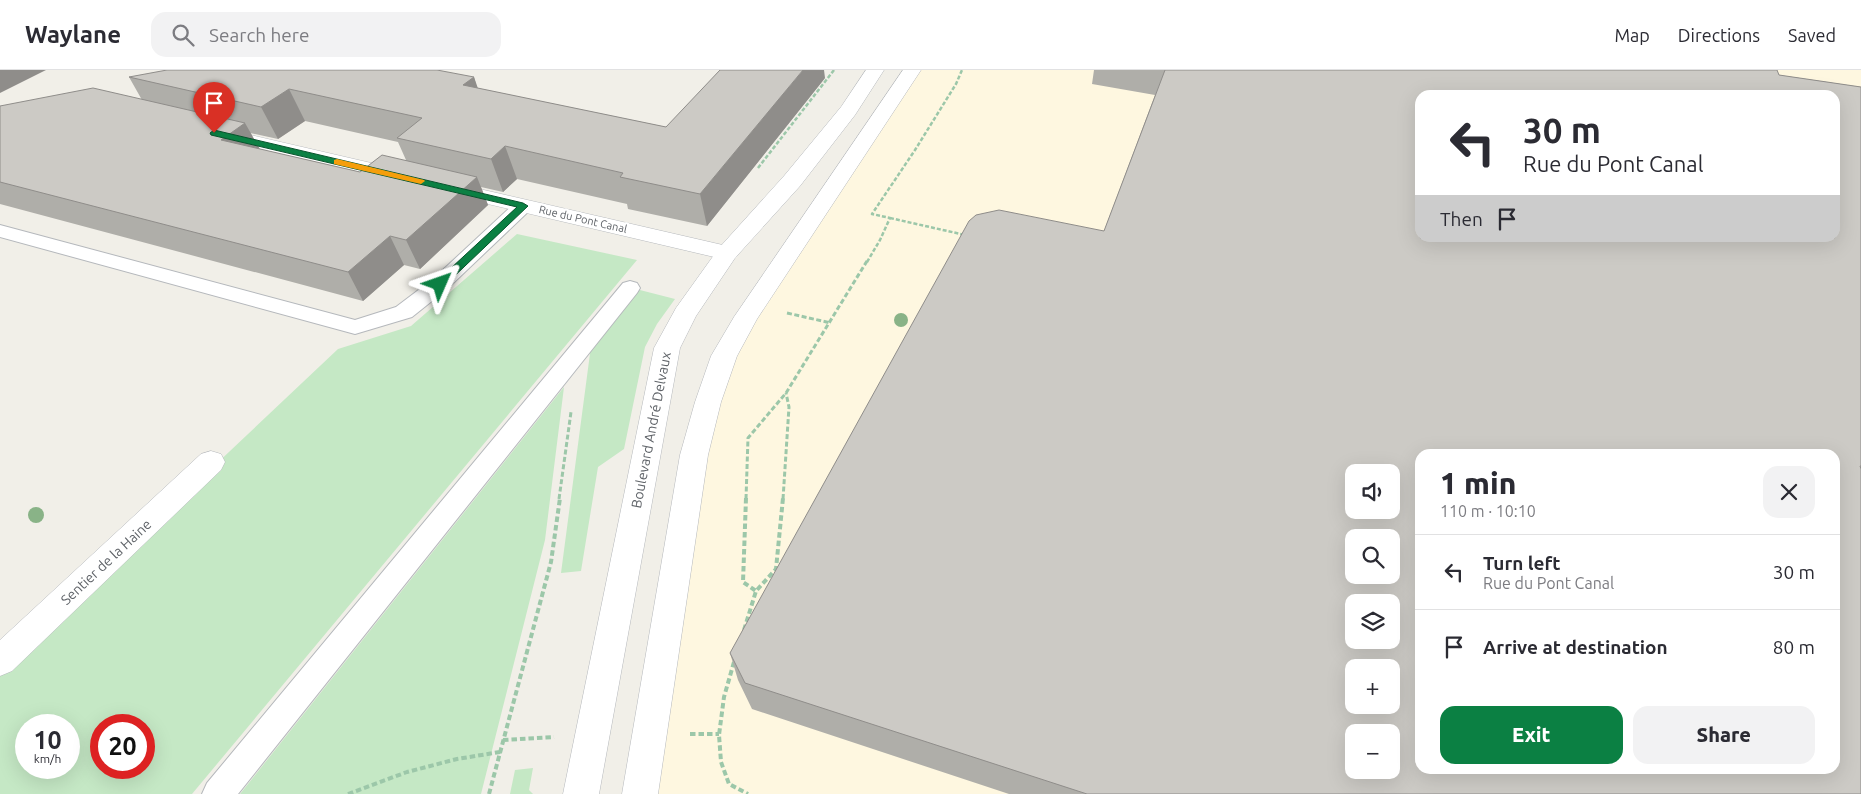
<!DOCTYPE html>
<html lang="en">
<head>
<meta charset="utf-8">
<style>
  body { margin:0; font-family:Ubuntu,sans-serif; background:#f2f2f3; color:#2b2b33; height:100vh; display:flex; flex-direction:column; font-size:19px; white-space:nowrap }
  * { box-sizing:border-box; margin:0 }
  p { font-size:16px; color:#7c7c81 }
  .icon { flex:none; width:28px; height:28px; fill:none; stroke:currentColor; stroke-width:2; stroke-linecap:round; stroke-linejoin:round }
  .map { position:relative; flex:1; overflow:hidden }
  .panel { position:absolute; left:1415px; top:379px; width:425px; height:325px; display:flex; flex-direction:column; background:#fff; border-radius:15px; box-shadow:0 5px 20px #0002 }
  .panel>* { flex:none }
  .banner { position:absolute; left:1415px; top:20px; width:425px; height:152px; border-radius:15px; box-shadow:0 5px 20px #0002; background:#fff; color:#2b2b33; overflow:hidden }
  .fabs { position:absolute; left:1345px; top:394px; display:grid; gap:10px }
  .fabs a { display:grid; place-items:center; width:55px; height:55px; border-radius:10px; background:#fff; box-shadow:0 5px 20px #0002; font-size:25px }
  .speed { position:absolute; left:15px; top:644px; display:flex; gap:10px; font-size:25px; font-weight:700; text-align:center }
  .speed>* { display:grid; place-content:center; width:65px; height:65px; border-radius:50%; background:#fff; box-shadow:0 5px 20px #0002; line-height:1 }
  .speed small { font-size:12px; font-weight:400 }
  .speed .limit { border:8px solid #d22; background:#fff; color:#111 }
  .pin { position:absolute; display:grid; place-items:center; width:42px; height:42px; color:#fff; margin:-51px -21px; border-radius:50% 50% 50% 0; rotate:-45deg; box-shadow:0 0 5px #0007 }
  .pin .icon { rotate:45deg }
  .me { position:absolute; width:55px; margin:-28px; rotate:47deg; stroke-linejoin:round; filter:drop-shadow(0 0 4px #0008) }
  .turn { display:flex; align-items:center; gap:18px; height:105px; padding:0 25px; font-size:22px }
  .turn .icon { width:65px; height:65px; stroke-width:2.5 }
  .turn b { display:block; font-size:35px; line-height:42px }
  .then { display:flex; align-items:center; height:48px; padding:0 25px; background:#0003; gap:10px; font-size:19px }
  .round { display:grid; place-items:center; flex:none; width:52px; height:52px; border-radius:15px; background:#f2f2f3 }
  .summary { display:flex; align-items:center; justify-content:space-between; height:85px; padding:0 25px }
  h1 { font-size:30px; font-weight:800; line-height:38px }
  .primary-button { display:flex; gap:10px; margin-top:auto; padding:10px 25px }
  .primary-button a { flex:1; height:58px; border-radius:15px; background:#0b8043; color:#fff; font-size:20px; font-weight:800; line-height:58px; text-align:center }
  .primary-button a+a { background:#f2f2f3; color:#2b2b33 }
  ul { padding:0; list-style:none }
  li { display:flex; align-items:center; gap:15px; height:75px; padding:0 25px; border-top:1px solid #e1e1e2 }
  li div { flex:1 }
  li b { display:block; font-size:19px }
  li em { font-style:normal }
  header { display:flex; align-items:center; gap:30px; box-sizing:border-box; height:70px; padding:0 25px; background:#fff; border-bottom:1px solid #e1e1e2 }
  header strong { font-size:24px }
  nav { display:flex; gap:28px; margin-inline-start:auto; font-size:18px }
  .search { width:350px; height:45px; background:#f2f2f3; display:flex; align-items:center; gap:12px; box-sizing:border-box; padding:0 18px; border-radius:15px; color:#7c7c81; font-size:19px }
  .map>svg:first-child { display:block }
  .commercial { fill:#fef7e0; fill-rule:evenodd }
  .green { fill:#c5e8c5; fill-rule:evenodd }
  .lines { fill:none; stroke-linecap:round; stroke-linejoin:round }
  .service-casing { stroke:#b5b8bc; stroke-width:2 }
  .minor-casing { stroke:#b5b8bc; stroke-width:1 }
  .tertiary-casing { stroke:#b5b8bc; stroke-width:1 }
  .path-far2 { stroke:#9cc7a9; stroke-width:2.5; stroke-dasharray:4 2; stroke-linecap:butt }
  .path-far1 { stroke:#9cc7a9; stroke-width:3; stroke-dasharray:5 2.5; stroke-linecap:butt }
  .path { stroke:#9cc7a9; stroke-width:4; stroke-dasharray:5.5 3; stroke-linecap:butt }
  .service { fill:#fff; fill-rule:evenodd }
  .minor { fill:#fff; fill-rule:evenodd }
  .tertiary { fill:#fff; fill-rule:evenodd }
  .tree { fill:#89b387 }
  .wall { fill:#afaea9; fill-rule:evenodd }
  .shaded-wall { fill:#8f8d8a }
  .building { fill:#cccac5; stroke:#8f8d8a; fill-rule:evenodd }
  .route { fill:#0b8043; stroke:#07532c }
  .slow { fill:#f59e0b }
  .labels { text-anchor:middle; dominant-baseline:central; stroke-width:4.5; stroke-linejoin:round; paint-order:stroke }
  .far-street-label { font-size:11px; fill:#5f6368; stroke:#fff }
  .street-label { font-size:14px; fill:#5f6368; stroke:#fff }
</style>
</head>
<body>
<header>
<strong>Waylane</strong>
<div class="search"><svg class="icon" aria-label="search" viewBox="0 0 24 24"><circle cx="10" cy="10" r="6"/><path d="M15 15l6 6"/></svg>Search here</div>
<nav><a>Map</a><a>Directions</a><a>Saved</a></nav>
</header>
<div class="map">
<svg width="1861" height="724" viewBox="0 0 1861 724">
  <rect width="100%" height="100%" fill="#f1efe8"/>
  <path class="commercial" d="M912,0H1861V724H640L724,286ZM1420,25H1835V168H1420ZM1420,384H1835V699H1420ZM1354,402H1391V440H1354ZM1354,468H1391V505H1354ZM1354,532H1391V570H1354ZM1354,598H1391V635H1354ZM1354,662H1391V700H1354Z"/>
  <path class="green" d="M517,164L637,190L192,724H0V598L338,279L411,256ZM26,655H69V698H26ZM101,655H144V698H101Z
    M636,219L675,229L657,254L645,277L624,379L598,397L581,501L561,503L591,276Z
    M564,317L545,470L481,724H240Z
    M533,698L529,720L533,724H510L515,700Z"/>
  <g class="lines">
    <g class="service-casing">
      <path id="service" d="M523,130L530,132L533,136L530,140L447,219L412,247L355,264L0,167V155L355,250L396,237L433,209L516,132Z
        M630,211L637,213L640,218L637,223L238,724H202L207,713L623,213Z"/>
    </g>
    <g class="minor-casing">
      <path id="minor" d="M220,58L410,102L413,107L410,112L402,113L213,68L210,64L213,60Z
        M449,112L727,176L735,178L739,183L735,188L727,190L441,123L438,118L441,113Z
        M211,381L221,384L225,392L221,400L12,601L0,606V570L201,384Z"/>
    </g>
    <g class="tertiary-casing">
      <path id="tertiary" d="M866,0H884L855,45L800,116L735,188L696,246L680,278L599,724H563L654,278L676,238L719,178L784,106L841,37Z
        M903,0H921L757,249L737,286L721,332L708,385L658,724H622L680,385L695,332L711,286L734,247Z"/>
    </g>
    <path class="path-far2" d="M758,98L834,0
      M890,148L965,165
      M867,192L880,170L890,148L872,144L915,80L956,14L962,0"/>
    <path class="path-far1" d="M787,243L831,253
      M559,429L571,342
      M746,429L748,368L786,323L867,191
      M783,429L789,337L786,323"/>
    <path class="path" d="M746,428L743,512L756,521
      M744,560L756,521L776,499L783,428
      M734,592L724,627L719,665L721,692L729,714L748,724
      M690,664H719
      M503,670L554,667
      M348,724L407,702L457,689L500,682
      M489,724L551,492L560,428"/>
    <use href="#service" class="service"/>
    <use href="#minor" class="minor"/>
    <use href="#tertiary" class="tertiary"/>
  </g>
  <g class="tree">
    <circle cx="901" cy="250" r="7"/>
    <circle cx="36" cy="445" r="8"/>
  </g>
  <path class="wall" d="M1094,0H1777L1779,5L1861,17V724H1009L752,639L738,610L730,583L1104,161L1155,25L1092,14Z
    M129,7H474L477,18L666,57L825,8L707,156L628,139L627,134L517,109L503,122L481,117L488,135L420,199L404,195L363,231L0,134V36L142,30ZM305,51L398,72L406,90L360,102L259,79L250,63L278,69Z"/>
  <path class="shaded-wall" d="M0,0H46L0,23Z
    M803,0H824L825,8L707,156L700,124Z
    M474,7L485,39L463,15Z
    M289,19L305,51L278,69L261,37Z
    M245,53L261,81L221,70Z
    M505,76L517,109L503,122L491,89Z
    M477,107L488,135L420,199L406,170Z
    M390,166L404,195L363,231L348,202Z"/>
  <path class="building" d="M167,0H437L474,7L463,15L666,57L720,0H803L700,124L620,107L623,103L505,76L491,89L397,68L422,48L289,19L261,37L129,7Z
    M1165,0H1777L1779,5L1861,17V396H1860L1861,399V724H1087L745,613L730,583L969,151L976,145L999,140L1104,161ZM1420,25H1835V168H1420ZM1420,384H1835V699H1420ZM1354,402H1391V440H1354ZM1354,468H1391V505H1354ZM1354,532H1391V570H1354ZM1354,598H1391V635H1354ZM1354,662H1391V700H1354Z
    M93,18L245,53L221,70L360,102L382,85L477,107L406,170L390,166L348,202L0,112V36Z"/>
  <path class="route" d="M214,60L523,133L528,136L444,216L440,217L436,214L437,211L517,137L211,65L210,63Z"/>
  <path class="slow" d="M337,89L424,110L425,111L421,114L334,94V90Z"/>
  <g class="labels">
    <g class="far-street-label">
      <text transform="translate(583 149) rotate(13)">Rue du Pont Canal</text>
    </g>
    <g class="street-label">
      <text transform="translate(651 360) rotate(-79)">Boulevard André Delvaux</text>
      <text transform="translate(106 492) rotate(-43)">Sentier de la Haine</text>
    </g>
  </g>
</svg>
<div class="fabs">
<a><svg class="icon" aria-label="sound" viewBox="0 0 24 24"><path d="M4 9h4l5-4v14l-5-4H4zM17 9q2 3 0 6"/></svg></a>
<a><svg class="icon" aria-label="search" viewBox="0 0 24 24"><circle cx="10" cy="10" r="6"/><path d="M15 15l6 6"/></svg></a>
<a><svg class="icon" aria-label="layers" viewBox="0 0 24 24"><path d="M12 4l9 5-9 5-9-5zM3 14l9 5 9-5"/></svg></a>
<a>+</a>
<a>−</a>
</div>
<div class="speed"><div>10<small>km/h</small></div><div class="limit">20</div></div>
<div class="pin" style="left:214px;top:63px;background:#d93025"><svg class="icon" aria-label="arrive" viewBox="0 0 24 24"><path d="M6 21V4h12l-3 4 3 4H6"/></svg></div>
<svg class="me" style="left:440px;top:214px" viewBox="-20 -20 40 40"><path d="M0-17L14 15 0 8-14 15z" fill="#0b8043" stroke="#fff" stroke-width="4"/></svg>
<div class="banner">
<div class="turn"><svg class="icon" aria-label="left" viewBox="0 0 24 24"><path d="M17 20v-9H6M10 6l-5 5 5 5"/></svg><div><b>30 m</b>Rue du Pont Canal</div></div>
<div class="then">Then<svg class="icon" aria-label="arrive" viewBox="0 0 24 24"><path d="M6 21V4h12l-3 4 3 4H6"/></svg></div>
</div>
<section class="panel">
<div class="summary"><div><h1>1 min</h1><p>110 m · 10:10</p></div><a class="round"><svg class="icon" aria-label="close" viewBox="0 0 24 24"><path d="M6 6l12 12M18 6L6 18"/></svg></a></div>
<ul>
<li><svg class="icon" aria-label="left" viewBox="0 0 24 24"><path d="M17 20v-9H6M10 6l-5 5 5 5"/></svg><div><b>Turn left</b><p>Rue du Pont Canal</p></div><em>30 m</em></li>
<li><svg class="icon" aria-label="arrive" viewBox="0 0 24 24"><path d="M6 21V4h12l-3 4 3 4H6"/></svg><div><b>Arrive at destination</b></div><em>80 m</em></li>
</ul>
<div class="primary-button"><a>Exit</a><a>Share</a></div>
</section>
</div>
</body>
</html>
